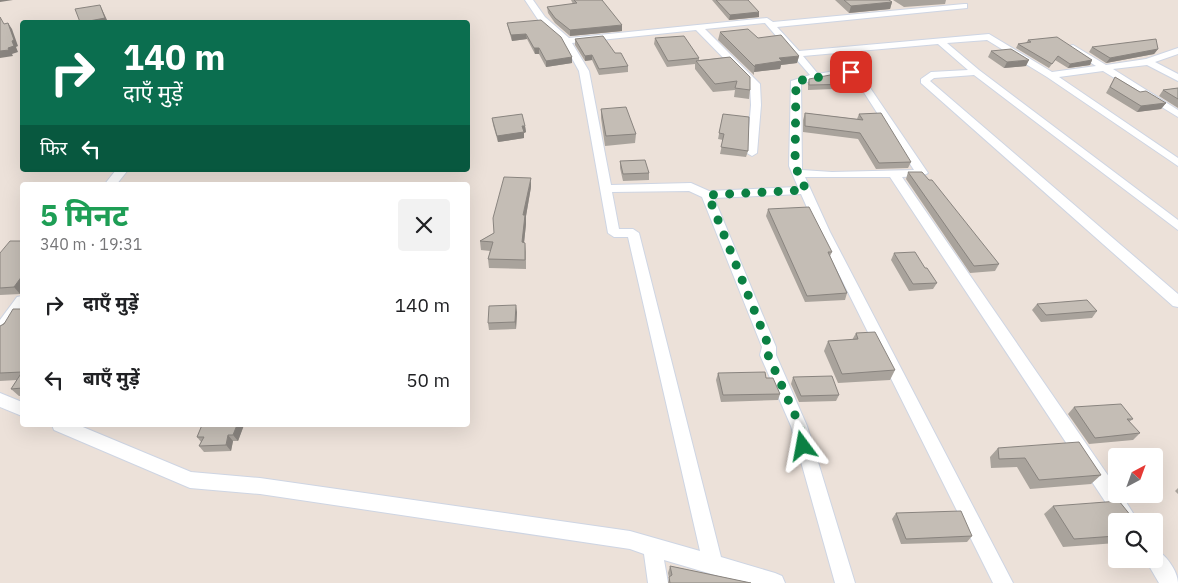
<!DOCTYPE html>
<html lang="hi">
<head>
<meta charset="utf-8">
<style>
  body { margin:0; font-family:"IBM Plex Sans","Noto Sans Devanagari",sans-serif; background:#f2f2f2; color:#202124; height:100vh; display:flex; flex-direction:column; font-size:19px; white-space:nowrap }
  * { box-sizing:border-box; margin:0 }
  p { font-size:16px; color:#757577 }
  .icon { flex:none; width:28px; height:28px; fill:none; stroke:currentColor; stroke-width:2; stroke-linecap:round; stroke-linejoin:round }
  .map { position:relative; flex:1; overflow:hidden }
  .sheet { position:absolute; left:20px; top:182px; width:450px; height:245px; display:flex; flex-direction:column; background:#fff; border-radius:5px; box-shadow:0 5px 20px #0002 }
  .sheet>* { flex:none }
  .top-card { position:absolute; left:20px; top:20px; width:450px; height:152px; border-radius:5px; box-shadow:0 5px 20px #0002; background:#0b6e4f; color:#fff; overflow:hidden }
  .needle { width:32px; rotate:41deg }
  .fabs { position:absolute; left:1108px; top:448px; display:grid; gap:10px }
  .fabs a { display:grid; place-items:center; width:55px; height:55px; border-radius:5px; background:#fff; box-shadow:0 5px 20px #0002; font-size:25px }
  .pin { position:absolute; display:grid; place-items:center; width:42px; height:42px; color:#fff; margin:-21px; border-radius:10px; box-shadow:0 2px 8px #0006 }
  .me { position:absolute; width:55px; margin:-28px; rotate:347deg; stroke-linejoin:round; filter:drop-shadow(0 0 4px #0008) }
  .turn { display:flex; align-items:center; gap:18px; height:105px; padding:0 20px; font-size:22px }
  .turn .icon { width:65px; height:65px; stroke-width:2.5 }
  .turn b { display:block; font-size:35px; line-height:42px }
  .then { display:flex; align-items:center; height:48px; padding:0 20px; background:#0003; gap:10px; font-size:19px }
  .round { display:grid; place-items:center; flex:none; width:52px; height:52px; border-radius:5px; background:#f2f2f2 }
  .overview { display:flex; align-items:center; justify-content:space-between; height:85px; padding:0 20px }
  h1 { font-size:30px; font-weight:700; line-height:38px; color:#1e9e55 }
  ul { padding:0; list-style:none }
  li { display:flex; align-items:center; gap:15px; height:75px; padding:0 20px }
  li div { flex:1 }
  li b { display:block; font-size:19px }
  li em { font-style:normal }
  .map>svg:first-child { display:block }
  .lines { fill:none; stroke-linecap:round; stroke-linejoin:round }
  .minor-casing { stroke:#ced5e3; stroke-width:2 }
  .minor { fill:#fff; fill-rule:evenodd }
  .wall { fill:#a9a39c }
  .shaded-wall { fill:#89847f }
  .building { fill:#c4bdb5; stroke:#89847f }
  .route { stroke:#0b8043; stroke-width:9; stroke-dasharray:0 16.2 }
</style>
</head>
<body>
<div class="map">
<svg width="1178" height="583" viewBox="0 0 1178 583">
  <rect width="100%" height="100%" fill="#ece1d9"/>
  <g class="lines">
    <g class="minor-casing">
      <path id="minor" d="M525,0H533L545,17L569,38L767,18L773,22L964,4H967V8L777,27L799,51L989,34L1052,72L1096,66L1070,50V46L1073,45L1106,65L1146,59L1178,48V54L1155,62L1178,74V81L1147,65L1113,69L1178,110V117L1103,71L1059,77L1178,158V166L1047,77L987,40L947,43L979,70L1178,220V230L974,75L934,78L930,81L1178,294V307L1173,306L921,83V79L931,72L968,70L938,44L803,56L818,74L845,69L860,73L928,173L922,176L902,177L1116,487V494H1121L1138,521H1118L890,177H805L830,232L1013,583H993L818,232L801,194L714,198L776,347V355L807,426L855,583H835L791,426L760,355L762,347L702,197L689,191L612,192L619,229H633L639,233L721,557L775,573L782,576L785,583H742L664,560L668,583H648L644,554L630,549L260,494L190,488L54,430L52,425H78L191,472L260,478L630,531L700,551L628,237H614L608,233L579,71L563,42L539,21ZM765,23L810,75L791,81L789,166L798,187L709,191L691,183L611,185L589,71L572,43L696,30L750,85L751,105L747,153L752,156L757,153L761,105L760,84L705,29ZM845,75L854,77L914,170L832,172L802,170L801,83Z
        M116,170H128L116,185H104Z
        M22,296C24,309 15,332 0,337V320L17,297Z
        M0,393L22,402V416L0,407Z
        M1154,549C1165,553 1178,571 1178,583H1159L1145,559H1154Z"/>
    </g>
    <use href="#minor" class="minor"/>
  </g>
  <path class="wall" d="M571,0H602L622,31L570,36L555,23L548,13L547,7L573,4Z
    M712,0H748L759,17L729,20Z
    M835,0H889L892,2L890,9L849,13Z
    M893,0H946L945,4L904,7Z
    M507,23L572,57V63L546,67L539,54H535L527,39L512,41L508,28Z
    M720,32L758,38L799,56L797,63L781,65L780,69L754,72V75L718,40Z
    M655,38L699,58V60L730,57L750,90L749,99L734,97L735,90L713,92L695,69V64L667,67L654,44Z
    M575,39L615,53L628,66V72L599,75L592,60L585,61L575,45Z
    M1028,40L1092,60L1090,65L1068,68L1055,60L1049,68L1016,48L1018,44L1026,43Z
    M1092,47L1158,49L1154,54L1106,63L1089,52Z
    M991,51L1026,66L1004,68L988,57Z
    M1115,77L1140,92L1166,103L1161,109L1137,112L1106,93Z
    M809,79L861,84L859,88L808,90V84Z
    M1178,88V108L1159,96L1163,90Z
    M601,109L636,134L635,143L605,146L601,118Z
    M805,113L857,119L859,114L911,162L908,168L876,169L858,139L803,132V120Z
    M723,114L748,151L746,157L720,154L723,140L718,139Z
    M492,118L525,126L526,132L524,133V138L498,142L493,125Z
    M620,161L649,173V180L623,181L620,168Z
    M908,172L999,264L995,271L970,273L906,179Z
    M531,187L526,216V224L524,243H525L526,252V269L489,268L488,259L490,251L481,250L480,241L494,233Z
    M768,209L832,252L830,256L847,293L845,300L805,302L766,216Z
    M22,241V291L20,294L0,295V253Z
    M894,253L937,283L933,289L909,291L891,260Z
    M1037,304L1097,311L1092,318L1041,322L1032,310Z
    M22,309V396H19L11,389L17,380L0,381V326Z
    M517,312L516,329L489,330L488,323Z
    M856,333L895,370L890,380L838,383L824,351L828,341L852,340Z
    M718,373L780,394L778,400L721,402L716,380Z
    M793,377L839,395L836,401L799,402L791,384Z
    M1074,407L1133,419L1129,422L1140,433L1133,440L1089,444L1068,414Z
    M244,425L238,441H233L231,451L204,452L199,446L201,442L197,437Z
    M998,448L1101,475L1091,484L1030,489L1017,467L991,468L990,457Z
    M1178,488V494L1175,491Z
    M1053,506L1116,521V543L1063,547L1044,514Z
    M896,513L972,536L967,542L901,544L892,519Z
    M670,566L751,583H668L669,578L668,573Z"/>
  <path class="shaded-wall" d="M0,0H13L0,2Z
    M892,2L890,9L849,13L851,6Z
    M100,5L108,22H84Z
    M759,12V17L729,20L730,15Z
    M8,23L12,29L18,46L16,47L18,52L12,54L13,56L0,58V51L8,48Z
    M622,25V31L570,36V30Z
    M526,34L527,39L512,41L511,35Z
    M534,48H539V54H535Z
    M1158,49L1154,54L1106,63L1110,58Z
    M592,55V60L585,61V56Z
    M799,56L797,63L781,65L780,69L754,72L755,65L779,58Z
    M572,57V63L546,67V61Z
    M1029,60L1026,66L1004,68L1007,62Z
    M1092,60L1090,65L1068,68L1070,64Z
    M1166,103L1161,109L1137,112L1141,106Z
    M522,126H525L526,132L524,133V138L498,142L497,136Z
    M531,178V187L526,216V224L523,252L522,242L523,215Z
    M22,276V291L20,294L14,287Z
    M516,305L517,312L516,329L515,322Z
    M237,425H244L238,441L233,435Z
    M228,435L233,441L231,451L226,445Z"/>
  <path class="building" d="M574,0H602L622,25L570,30L555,18L547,7L577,3Z
    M716,0H748L759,12L730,15Z
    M844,0H889L892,2L851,6Z
    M100,5L105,18L84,22H80L75,9Z
    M0,17L4,24L8,23L14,40L12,41L14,46L8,48L9,50L0,51Z
    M541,20L561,37L572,57L546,61L539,48H534L526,34L511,35L507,23Z
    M748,29L758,38L781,35L799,56L779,58L782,61L755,65V67L720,32Z
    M603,36L615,53H621L628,66L599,69L592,55L585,56L575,39Z
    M684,36L699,58L668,61L655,38Z
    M1057,37L1092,60L1070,64L1058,56L1052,64L1018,44L1031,42L1028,40Z
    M1156,39L1158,49L1110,58L1092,47Z
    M1011,49L1029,60L1007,62L991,51Z
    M730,57L750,77V90L735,88L737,81L715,84L696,61Z
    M846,72L851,73L861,84L809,85V79Z
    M1115,77L1140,92L1146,91L1166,103L1141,106L1110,87Z
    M1178,88V99L1163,90Z
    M626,107L636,134L606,136L601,109Z
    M805,113L863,120L859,114L881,113L911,162L879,163L860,133L805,126Z
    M522,114L525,126H522L524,132L497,136L492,118Z
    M723,114L749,117L748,151L721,147L724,134L719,133Z
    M645,160L649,173L623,174L620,161Z
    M908,172H922L929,180H932L999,264L974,266Z
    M504,177L531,178L523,215H525L522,242L525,243V260L488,259L493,242L480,241L494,233L493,218Z
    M809,207L832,252H828L847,293L807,296L768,209Z
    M10,241H22V276L14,287L0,288V253Z
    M915,252L925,268H927L937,283L913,284L894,253Z
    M1087,300L1097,311L1046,315L1037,304Z
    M516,305L515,322L488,323L489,306Z
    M13,309H22V388L11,389L22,372L0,373V326L4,324Z
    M875,332L895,370L842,374L828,341L858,339L856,333Z
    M765,372L766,378H773L780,394L723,395L718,373Z
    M832,376L839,395L801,396L793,377Z
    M1121,404L1133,419H1127L1140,433L1095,438L1074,407Z
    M202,425H237L233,435H228L226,445L199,446L204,437H197Z
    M1079,442L1101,475L1039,480L1025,458L999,459L998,448Z
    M1119,501L1135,521H1116V536L1074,539L1053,506Z
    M961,511L972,536L906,539L896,513Z
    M670,566L751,583H670L669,577L672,575Z"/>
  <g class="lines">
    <path class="route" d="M803,446L800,426L768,355L769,347L708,195L806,190L795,166L796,81L851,72"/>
  </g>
</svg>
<div class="fabs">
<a><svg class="needle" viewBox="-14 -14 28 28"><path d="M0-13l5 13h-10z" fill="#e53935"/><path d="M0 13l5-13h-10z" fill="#757577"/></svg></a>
<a><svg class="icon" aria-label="search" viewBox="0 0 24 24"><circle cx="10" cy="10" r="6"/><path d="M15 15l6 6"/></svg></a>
</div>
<div class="pin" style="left:851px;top:72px;background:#d93025"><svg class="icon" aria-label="arrive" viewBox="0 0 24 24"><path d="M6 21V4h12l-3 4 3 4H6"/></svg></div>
<svg class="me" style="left:803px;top:446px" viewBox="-20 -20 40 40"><path d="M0-17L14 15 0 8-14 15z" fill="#0b8043" stroke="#fff" stroke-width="4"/></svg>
<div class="top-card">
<div class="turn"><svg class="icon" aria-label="right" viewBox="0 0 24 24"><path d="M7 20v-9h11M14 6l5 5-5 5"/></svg><div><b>140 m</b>दाएँ मुड़ें</div></div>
<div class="then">फिर<svg class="icon" aria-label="left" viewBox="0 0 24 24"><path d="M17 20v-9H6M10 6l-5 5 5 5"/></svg></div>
</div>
<section class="sheet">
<div class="overview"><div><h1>5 मिनट</h1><p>340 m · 19:31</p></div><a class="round"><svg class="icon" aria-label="close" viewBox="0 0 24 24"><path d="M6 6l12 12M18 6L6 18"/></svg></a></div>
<ul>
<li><svg class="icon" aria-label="right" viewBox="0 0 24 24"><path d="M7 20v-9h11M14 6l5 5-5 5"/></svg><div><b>दाएँ मुड़ें</b></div><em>140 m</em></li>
<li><svg class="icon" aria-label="left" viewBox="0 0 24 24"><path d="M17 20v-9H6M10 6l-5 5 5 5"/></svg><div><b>बाएँ मुड़ें</b></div><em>50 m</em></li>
</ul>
</section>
</div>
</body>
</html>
